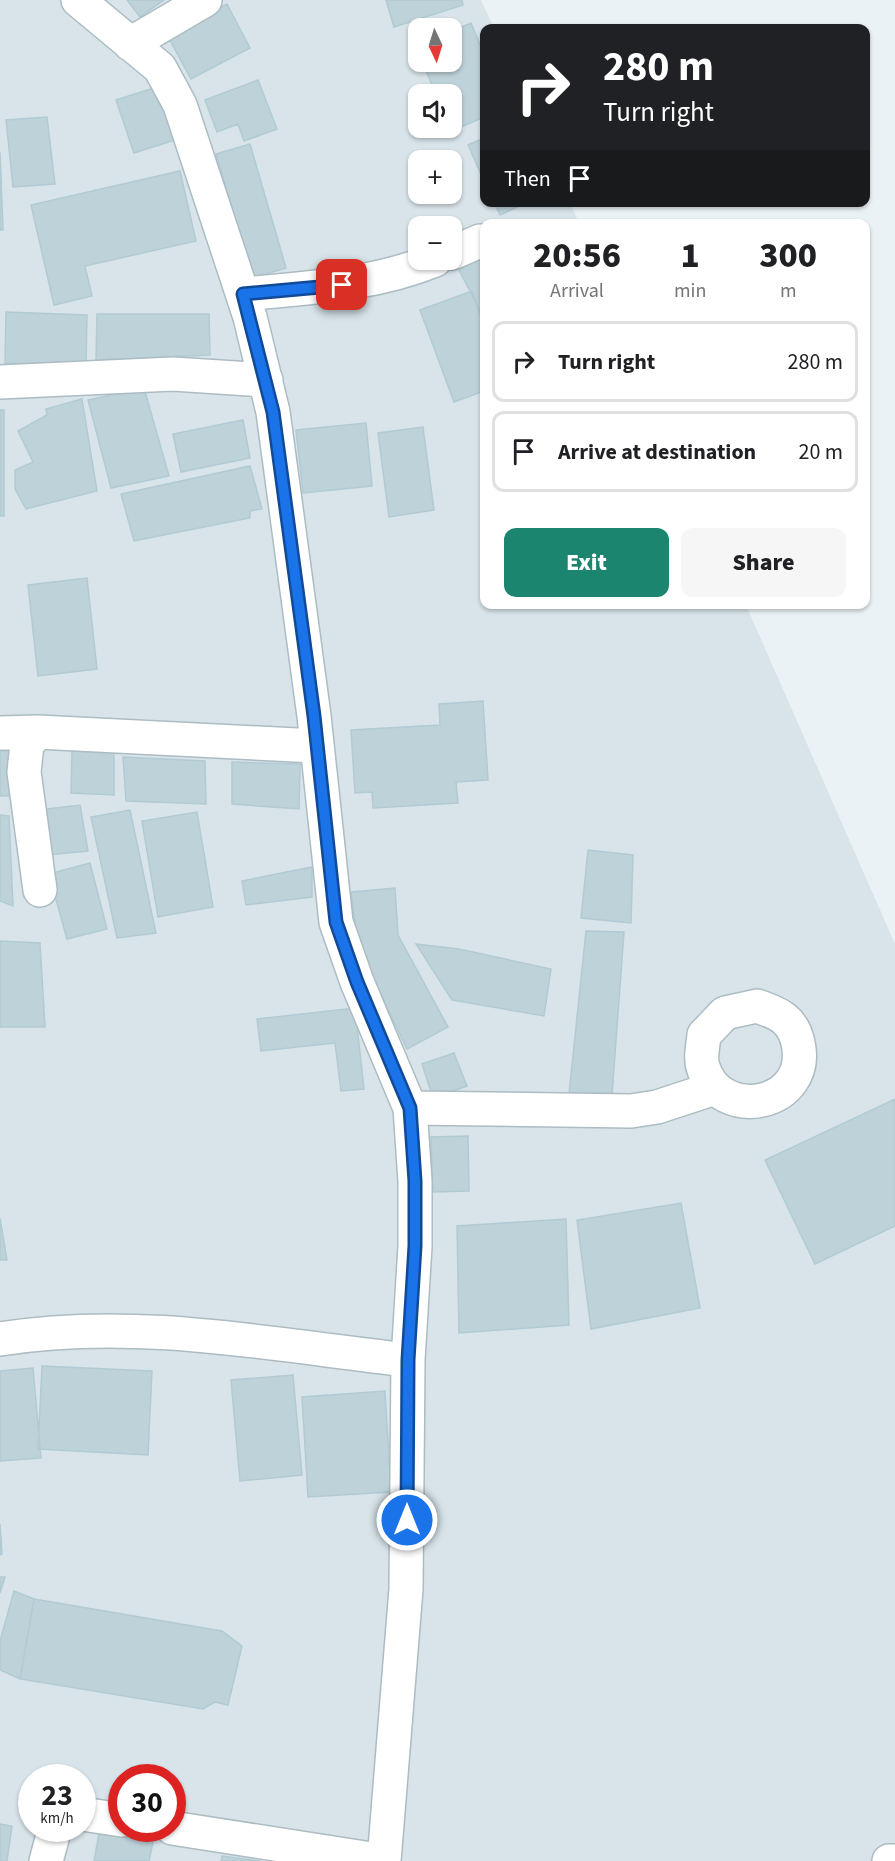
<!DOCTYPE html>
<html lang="en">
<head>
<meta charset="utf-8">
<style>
  body { margin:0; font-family:"Source Sans 3",sans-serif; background:#f6f6f6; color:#202124; height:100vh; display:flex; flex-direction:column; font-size:22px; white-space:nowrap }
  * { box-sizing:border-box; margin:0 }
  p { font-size:20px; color:#757577 }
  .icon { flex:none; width:33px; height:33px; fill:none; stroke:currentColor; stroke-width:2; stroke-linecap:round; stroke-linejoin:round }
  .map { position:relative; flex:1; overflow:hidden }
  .details { position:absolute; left:480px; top:219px; width:390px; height:390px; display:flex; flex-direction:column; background:#fff; border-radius:12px; box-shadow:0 2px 4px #0004 }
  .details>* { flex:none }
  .banner { position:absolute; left:480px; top:24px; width:390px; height:183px; border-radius:12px; box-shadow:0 2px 4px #0004; background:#202124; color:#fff; overflow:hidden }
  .needle { width:39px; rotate:176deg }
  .tools { position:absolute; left:408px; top:18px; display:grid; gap:12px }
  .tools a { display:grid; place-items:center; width:54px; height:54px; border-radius:12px; background:#fff; box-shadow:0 2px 4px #0004; font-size:30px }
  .speed { position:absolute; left:18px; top:1764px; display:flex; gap:12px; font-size:30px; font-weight:700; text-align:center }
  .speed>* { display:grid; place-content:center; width:78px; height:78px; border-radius:50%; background:#fff; box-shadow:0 2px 4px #0004; line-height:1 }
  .speed small { font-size:15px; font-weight:400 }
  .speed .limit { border:9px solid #d22; background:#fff; color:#111 }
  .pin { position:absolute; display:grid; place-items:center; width:51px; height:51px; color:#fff; margin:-26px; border-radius:12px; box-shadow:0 3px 9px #0006 }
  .me { position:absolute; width:66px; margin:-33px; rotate:0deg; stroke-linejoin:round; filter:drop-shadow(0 0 4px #0008) }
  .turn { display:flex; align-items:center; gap:21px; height:126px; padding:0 24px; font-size:27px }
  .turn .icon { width:78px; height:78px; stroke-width:2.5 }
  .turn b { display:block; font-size:42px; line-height:51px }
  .then { display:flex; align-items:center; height:57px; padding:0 24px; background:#0003; gap:12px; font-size:22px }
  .eta { display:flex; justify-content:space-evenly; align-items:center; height:102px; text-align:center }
  .eta b { font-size:36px; font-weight:800; line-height:42px }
  .cta { display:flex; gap:12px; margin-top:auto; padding:12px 24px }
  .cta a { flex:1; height:69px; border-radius:12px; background:#1c8570; color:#fff; font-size:24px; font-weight:800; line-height:69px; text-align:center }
  .cta a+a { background:#f6f6f6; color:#202124 }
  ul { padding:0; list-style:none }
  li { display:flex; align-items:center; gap:18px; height:81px; margin:0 12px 9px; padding:0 12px; border:3px solid #e0e0e0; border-radius:12px }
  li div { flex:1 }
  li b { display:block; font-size:22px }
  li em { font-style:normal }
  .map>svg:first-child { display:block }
  .residential { fill:#d8e4ea; fill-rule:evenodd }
  .building { fill:#bed2d9; stroke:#b1cbd4; stroke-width:1.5 }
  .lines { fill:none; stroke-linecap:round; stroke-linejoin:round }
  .minor-casing { stroke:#acbcc3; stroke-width:36 }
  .minor { stroke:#fff; stroke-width:33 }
  .route-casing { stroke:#114b97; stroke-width:15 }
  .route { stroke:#1a73e8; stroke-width:10 }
</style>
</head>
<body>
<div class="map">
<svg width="895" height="1861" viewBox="0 0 895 1861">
  <rect width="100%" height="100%" fill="#eaf2f6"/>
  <path class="residential" d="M0,0H481L494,28H484V202L570,203L579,223L484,224V604L746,605L895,944V1861H0ZM418,28H452V62H418ZM418,94H452V128H418ZM418,160H452V194H418ZM418,226H452V260H418ZM32,1778H82V1828H32ZM122,1778H172V1828H122Z"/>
  <path class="building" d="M127,0H164L140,17Z
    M386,0H462L463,5L394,27Z
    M227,4L250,48L191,79L167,35Z
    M471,23L484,54V117L452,131V94H436L422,62H452V31Z
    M258,80L277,129L244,141L238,124L217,132L205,100Z
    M160,86L178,139L134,153L116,100Z
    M47,117L55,184L13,187L6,120Z
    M484,138V181L468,145Z
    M250,144L286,268L252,278L216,154Z
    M0,152L3,230H0Z
    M180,171L196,241L85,266L92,296L54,305L31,205Z
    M494,202H528L500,215Z
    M484,257V318L459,270Z
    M472,291L484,326V391L454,402L420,310Z
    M6,312L87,315L86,366L5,363Z
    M97,314H209L210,355L96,360Z
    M144,388L169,476L111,488L88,400Z
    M82,399L97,491L26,509L15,489V470L33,462L18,431L47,415L46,409Z
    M0,410H4V516H0Z
    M243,420L250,458L181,472L173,434Z
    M366,423L372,486L303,493L296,430Z
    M423,427L434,510L389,517L378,433Z
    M250,466L262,509L250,511V518L134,541L121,494Z
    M87,578L97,669L38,676L28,585Z
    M483,701L488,780L456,782L458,803L373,808L372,792L355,793L351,730L440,725L439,704Z
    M72,749L114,750V795L71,793Z
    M0,751H12L17,796H0Z
    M123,757L205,761L206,804L126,801Z
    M232,762L300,764L299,809L232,804Z
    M80,805L88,851L47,855L39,810Z
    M130,810L156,933L117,938L91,817Z
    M197,812L213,907L158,917L142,821Z
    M0,815L9,816L13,906L0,901Z
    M588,850L633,855L631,923L581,918Z
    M90,863L107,929L67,939L49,874Z
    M312,867V897L246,905L242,881Z
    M395,888L398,935L448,1027L407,1049L358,947L351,892Z
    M586,931L624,932L612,1095L569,1094Z
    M0,941L40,943L45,1027H0Z
    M416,944L459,949L551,969L544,1016L452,1000Z
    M355,1008L364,1089L341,1091L335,1043L261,1051L257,1019Z
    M454,1053L467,1086L433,1098L422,1064Z
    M895,1099V1226L815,1264L765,1160Z
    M468,1136L469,1191L433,1192L431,1137Z
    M681,1203L700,1308L591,1329L577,1220Z
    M0,1218L7,1260H0Z
    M566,1219L569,1325L459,1333L457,1226Z
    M42,1366L152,1371L148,1455L38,1449Z
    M33,1368L41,1458L0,1461V1371Z
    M293,1375L302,1475L240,1481L231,1380Z
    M385,1391L391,1492L308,1497L302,1397Z
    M0,1524L2,1554L0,1555Z
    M0,1577H5L0,1593Z
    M14,1591L34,1599L20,1679L0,1670V1641Z
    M34,1599L222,1631L242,1646L228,1705L215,1702L203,1709L20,1679Z
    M0,1824L12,1826L7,1861H0Z
    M99,1833L153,1842L149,1861H94Z
    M222,1856L260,1861H221Z"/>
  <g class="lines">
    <g class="minor-casing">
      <path id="minor" d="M78,0L160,68L180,105L250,317L273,412L314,716L336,922L357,982L410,1108L415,1181V1246L408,1360L406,1589L384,1861
        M130,44L205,0
        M452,253L480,241
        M243,294C308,288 374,285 435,260
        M0,382L173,374L266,380
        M0,733L38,732
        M40,890L24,772L27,744L38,732L316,746
        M757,1006C778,1013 793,1019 798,1043C812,1106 720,1124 703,1067C700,1059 703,1045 704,1035L725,1013Z
        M410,1108L631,1111L657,1107L715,1088
        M0,1339C135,1317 273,1345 408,1360
        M82,1814L122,1820
        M172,1828L384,1861
        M46,1861L55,1828
        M889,1861H895"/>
    </g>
    <use href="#minor" class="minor"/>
  </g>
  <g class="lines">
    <g class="route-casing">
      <path id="route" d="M342,285L243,294L273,412L314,716L336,922L357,982L410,1108L415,1181V1246L408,1360L407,1520"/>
    </g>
    <use href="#route" class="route"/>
  </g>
</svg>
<div class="tools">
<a><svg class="needle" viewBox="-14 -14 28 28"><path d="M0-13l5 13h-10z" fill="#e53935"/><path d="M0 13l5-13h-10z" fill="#757577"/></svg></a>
<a><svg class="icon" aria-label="sound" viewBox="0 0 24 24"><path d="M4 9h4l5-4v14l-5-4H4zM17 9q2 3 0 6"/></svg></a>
<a>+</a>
<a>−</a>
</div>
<div class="speed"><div>23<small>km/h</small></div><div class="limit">30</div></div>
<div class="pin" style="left:342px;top:285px;background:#d93025"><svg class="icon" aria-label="arrive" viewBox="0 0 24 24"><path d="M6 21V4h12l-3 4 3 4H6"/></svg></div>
<svg class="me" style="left:407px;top:1520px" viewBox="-20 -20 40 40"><circle r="17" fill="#1a73e8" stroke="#fff" stroke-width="3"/><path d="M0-11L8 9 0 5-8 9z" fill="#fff"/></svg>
<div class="banner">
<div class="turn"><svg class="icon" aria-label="right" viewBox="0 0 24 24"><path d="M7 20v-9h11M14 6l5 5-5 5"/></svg><div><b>280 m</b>Turn right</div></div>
<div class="then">Then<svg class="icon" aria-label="arrive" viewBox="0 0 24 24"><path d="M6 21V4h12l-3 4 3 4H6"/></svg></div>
</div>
<section class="details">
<div class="eta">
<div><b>20:56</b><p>Arrival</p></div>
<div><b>1</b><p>min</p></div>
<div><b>300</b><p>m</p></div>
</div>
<ul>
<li><svg class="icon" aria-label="right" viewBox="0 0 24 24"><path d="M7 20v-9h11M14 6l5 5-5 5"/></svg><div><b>Turn right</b></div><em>280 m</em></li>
<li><svg class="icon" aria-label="arrive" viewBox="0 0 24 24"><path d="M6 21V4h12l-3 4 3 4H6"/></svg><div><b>Arrive at destination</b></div><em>20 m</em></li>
</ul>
<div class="cta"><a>Exit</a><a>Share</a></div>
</section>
</div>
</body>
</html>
